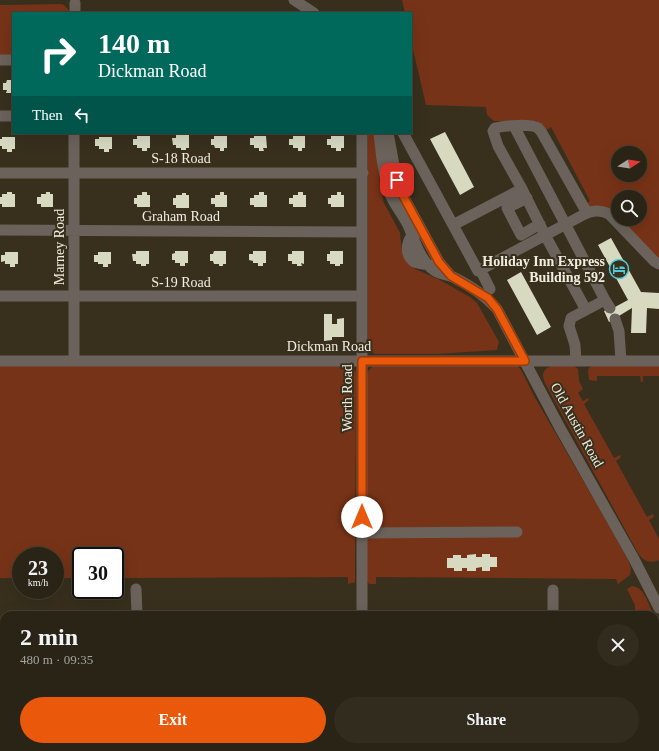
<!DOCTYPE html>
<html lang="en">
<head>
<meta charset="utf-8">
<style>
  body { margin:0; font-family:Georgia,serif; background:#322c1f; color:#f1f3f6; height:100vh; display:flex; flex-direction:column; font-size:15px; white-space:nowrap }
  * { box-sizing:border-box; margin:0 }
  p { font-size:13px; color:#a5a4a1 }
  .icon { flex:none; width:22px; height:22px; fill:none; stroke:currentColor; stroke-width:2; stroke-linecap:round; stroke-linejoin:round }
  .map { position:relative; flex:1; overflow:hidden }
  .panel { position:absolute; left:0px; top:611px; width:659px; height:140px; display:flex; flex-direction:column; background:#2a2416; border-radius:12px 12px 0 0; box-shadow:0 4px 16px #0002,0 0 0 1px #464135 }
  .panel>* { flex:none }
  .hud { position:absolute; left:12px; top:12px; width:400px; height:122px; border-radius:0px; box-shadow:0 4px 16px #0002,0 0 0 1px #464135; background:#00695c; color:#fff; overflow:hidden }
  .needle { width:26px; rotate:78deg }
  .controls { position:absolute; left:611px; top:146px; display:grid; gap:8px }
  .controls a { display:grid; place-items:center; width:36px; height:36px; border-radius:50%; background:#2a2416; box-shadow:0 4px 16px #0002,0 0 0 1px #464135; font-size:20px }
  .speed { position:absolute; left:12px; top:547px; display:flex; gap:8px; font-size:20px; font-weight:700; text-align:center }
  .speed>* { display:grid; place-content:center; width:52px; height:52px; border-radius:50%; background:#2a2416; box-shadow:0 4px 16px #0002,0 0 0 1px #464135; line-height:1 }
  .speed small { font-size:10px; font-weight:400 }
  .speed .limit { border:2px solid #111; border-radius:6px; background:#fff; color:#111 }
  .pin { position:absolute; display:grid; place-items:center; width:34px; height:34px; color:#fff; margin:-17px; border-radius:8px; box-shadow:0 2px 6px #0006 }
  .me { position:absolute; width:44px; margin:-22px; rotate:0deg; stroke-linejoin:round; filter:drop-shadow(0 0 3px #0008) }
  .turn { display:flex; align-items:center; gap:14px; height:84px; padding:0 20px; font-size:18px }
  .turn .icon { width:52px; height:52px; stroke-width:2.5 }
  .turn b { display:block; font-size:28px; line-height:34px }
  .then { display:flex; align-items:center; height:38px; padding:0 20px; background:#0003; gap:8px; font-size:15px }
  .round { display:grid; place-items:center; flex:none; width:42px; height:42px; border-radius:21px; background:#322c1f }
  .summary { display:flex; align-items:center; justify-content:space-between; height:68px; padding:0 20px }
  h1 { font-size:24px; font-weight:800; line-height:30px }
  .action { display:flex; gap:8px; margin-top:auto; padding:8px 20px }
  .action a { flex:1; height:46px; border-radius:24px; background:#ea580c; color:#fff; font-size:16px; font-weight:800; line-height:46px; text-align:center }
  .action a+a { background:#322c1f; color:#f1f3f6 }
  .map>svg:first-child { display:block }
  .green { fill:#773317; fill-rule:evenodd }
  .building { fill:#d7dac1 }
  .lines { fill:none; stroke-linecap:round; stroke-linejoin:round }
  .minor { stroke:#6a625b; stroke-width:11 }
  .route-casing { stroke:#983908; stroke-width:10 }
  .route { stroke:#ea580c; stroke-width:7 }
  .labels { text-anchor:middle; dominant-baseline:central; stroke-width:4; stroke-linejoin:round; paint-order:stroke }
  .street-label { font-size:14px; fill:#f1ede1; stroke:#38301d }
  .poi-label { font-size:14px; font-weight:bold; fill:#f1ede1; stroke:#38301d; text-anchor:end }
</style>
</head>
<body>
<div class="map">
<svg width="659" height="751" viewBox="0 0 659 751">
  <rect width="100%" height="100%" fill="#38301d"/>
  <path class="green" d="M402,0H659V260L618,219H640V197H618V219L591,207L586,204L590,201L551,127L546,130L544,126L536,121H494L487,115L486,107L426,105L411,41V13H405ZM618,153H640V175H618Z
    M61,4L64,5L71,13H13V56H0V5Z
    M368,133H374L381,192L384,203L400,233L402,252L406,259L415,269L438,279L470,297L477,303L499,342L497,350L437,354H375L368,349Z
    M0,364H348L356,372L355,582L348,584V577L115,578V556H81V578H55V556H21V578H0Z
    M374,365H517L521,370L534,396L600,510L629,562L631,568L630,575L618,584L616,579L376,577V584H369L367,581V374L369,370Z
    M551,366H574L578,369L579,381L583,389L578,393L583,401L588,398L589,400L584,404L614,458L620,455L621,457L616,461L647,517L653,514L654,517L649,520L659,539V560C650,564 643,561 638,553L546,385C542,377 541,370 551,366Z
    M592,366H659V376H643V382H641L640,376H597V381L589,380L588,371L589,368Z
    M632,586C643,587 647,600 651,609L652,612H650V615H635V605L627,589Z"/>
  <path class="building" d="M7,80H13V93H6L7,90H3V83H6Z
    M445,132L474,187L460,195L430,139Z
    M176,135H189V148H186V150H181V148H176V145H173L172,138H176Z
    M137,136H150V148H147V151H142V148H137V145H133V139H137Z
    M214,136H227V148H224V151H220V148H215L214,145H211V139H214Z
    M254,136H266L267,148H263L264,151H259V148H254V145H250V138H254Z
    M293,136H305V148H302V151H298V148H293V145H289V139H293Z
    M331,136H344V148H341V151H336V148H331V145H327V139H331Z
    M2,137H15V149H12V152H7V149H2V146H0V139H2Z
    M99,137H112V149H109V152H104V149H99V146H95V139H99Z
    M7,192H12V194H15V207H2V204H0V197H2V194H7Z
    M46,192H50V194H53V207H41V204H37V197H41V194H46Z
    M142,192H147V195H150V207H137V204H134V198H137V195H142Z
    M220,192H224V195H227V207H215V204H211V198H215V195H220Z
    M259,192H264V195H267V207H254V205H250V198H254V195H259Z
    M298,192H303V195H306V207H293V204H289V198H293V195H298Z
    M337,192H341V195H344V207H331V204H328V198H331V195H337Z
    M182,193H186V195H189V208H176V205H173V198H176V195H182Z
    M611,238L641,292L659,293V309L647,308L646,333H631L632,308L609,322L604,311L614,305L615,307L628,300L598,245Z
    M136,251H149V264H146V266H141V264H136V261H133L132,254H136Z
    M175,251H188V263H185V266H180V263H175V260H172V254L175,253Z
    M214,251H226V264H223V266H219V264H214L213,261H210V254H213Z
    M253,251H266V263H263V266H258V263H253V261L249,260V254H253Z
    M292,251H304V264L301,263L302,266H297V264H292V261H288V254H292Z
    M330,251H343V264H340V266H335V264H330V261H327V254H330Z
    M5,252H18V264H15V267H10V264H5V261L1,262V255H5Z
    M98,252H111V264H108V267H103V264H98V262H94V255H98Z
    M521,272L551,327L537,335L507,280Z
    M324,314H332V324H337V319L344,318V337H332V340L324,341Z
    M476,554V557H482V554H490V557H497V567H490V571H482V567L476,568V571H467V568H462V571H454V568H447V558H453V555H461V558H467V555Z
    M0,682H4V704H0Z
    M93,747H128V751H93Z
    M308,747H342V751H307Z
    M379,747H537V751H379Z"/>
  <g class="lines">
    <path class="minor" d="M294,0L314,13
      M75,13V3
      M0,60H13
      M0,116H13
      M514,126L605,300
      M362,133V615
      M379,133C381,150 382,168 387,184C390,200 401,211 408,225C415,241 420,261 435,271C441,275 447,274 453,277C469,285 485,295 497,309L560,428L634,559L659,608
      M388,133L397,181L401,192L439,262L451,276
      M403,133L478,271L583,215C592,210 599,210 609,214L654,261L659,264
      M0,173H363
      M522,189L498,146L493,131L495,128C504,126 530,123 538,128C539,129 541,131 542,133L587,213
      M527,198L507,208L521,235L540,224
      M453,225L522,189L545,235L586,310L571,318L569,326L575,345L576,361
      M0,230L362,232
      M416,233C406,239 404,253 413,261C417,264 424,264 429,265
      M480,269L490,289
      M0,296H362
      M586,310L605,300L610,308
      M615,319L619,331L621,361
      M0,361H659
      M74,361V133
      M362,533L517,532
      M136,589L137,615
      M553,615V590
      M0,636H4
      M655,636H659
      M655,649L659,651
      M0,664H4
      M0,710L4,711
      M74,747V751
      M298,747V751
      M553,747V751
      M140,751V747
      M171,751V747
      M257,751V747
      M361,751V747"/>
  </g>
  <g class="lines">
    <g class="route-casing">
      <path id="route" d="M362,517V361H525L497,309L488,298L451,276L439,262L401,192L397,180"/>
    </g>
    <use href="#route" class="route"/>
  </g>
  <defs>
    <g id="hotel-ring" transform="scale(1)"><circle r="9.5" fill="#38301d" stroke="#53cbda" stroke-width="1.5"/><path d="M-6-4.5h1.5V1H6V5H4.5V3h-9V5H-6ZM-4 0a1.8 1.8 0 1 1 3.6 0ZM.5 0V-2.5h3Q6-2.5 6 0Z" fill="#53cbda"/></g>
  </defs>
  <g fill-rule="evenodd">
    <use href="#hotel-ring" x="619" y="269"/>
  </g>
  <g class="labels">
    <g class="street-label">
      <text x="181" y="158">S-18 Road</text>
      <text x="181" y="216">Graham Road</text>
      <text transform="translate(59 247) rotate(-90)">Marney Road</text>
      <text x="181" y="282">S-19 Road</text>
      <text x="329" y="346">Dickman Road</text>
      <text transform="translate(347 398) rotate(-90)">Worth Road</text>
      <text transform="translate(577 425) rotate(61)">Old Austin Road</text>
    </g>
    <g class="poi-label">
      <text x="605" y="261">Holiday Inn Express<tspan x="605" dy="16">Building 592</tspan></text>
    </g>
  </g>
</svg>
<div class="controls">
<a><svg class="needle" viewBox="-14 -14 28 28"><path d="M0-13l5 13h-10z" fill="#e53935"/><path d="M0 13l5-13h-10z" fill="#a5a4a1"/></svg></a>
<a><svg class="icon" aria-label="search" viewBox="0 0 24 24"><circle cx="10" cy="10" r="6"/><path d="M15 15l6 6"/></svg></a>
</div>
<div class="speed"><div>23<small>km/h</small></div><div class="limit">30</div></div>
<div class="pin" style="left:397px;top:180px;background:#d93025"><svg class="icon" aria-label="arrive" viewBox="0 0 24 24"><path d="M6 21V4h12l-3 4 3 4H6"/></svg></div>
<svg class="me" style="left:362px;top:517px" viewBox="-20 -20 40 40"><circle r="19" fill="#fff"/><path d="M0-13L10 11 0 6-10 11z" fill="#ea580c"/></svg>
<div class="hud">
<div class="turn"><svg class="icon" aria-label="right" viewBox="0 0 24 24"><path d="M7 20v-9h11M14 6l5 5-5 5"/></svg><div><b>140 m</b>Dickman Road</div></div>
<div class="then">Then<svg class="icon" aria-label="left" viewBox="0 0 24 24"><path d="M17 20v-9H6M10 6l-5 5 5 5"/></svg></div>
</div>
<section class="panel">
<div class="summary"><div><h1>2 min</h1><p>480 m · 09:35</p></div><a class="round"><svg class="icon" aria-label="close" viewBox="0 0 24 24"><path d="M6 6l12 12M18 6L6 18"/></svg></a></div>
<div class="action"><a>Exit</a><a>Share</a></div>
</section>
</div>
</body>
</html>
